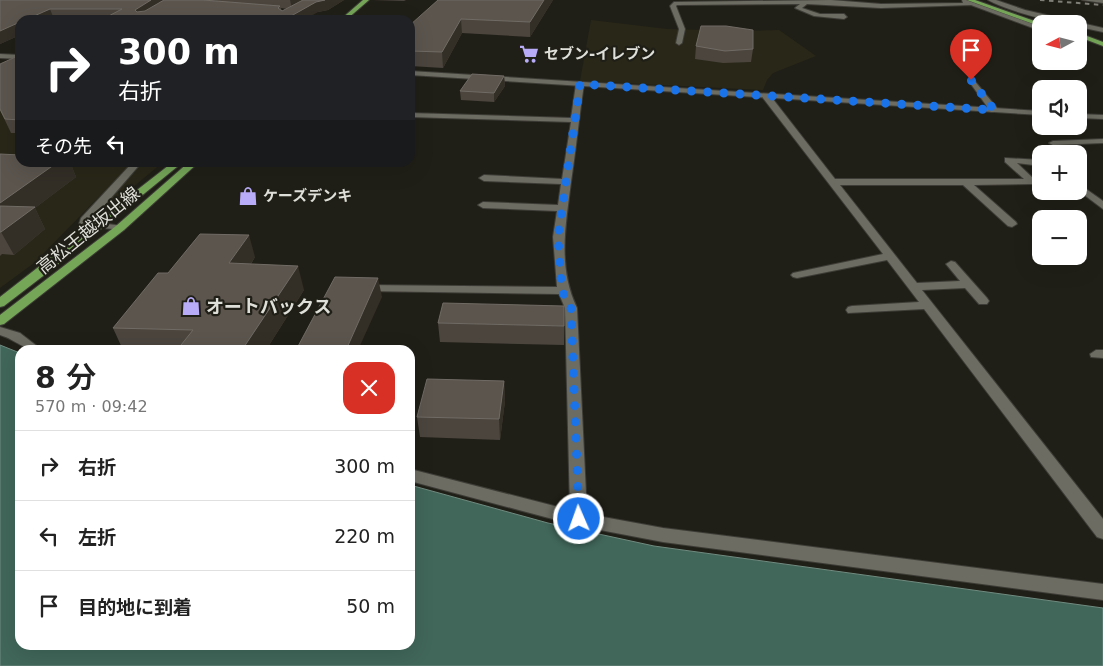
<!DOCTYPE html>
<html lang="ja">
<head>
<meta charset="utf-8">
<style>
  body { margin:0; font-family:"DejaVu Sans","Noto Sans JP",sans-serif; background:#f2f2f2; color:#222; height:100vh; display:flex; flex-direction:column; font-size:19px; white-space:nowrap }
  * { box-sizing:border-box; margin:0 }
  p { font-size:16px; color:#767676 }
  .icon { flex:none; width:28px; height:28px; fill:none; stroke:currentColor; stroke-width:2; stroke-linecap:round; stroke-linejoin:round }
  .map { position:relative; flex:1; overflow:hidden }
  .sheet { position:absolute; left:15px; top:345px; width:400px; height:305px; display:flex; flex-direction:column; background:#fff; border-radius:15px; box-shadow:0 5px 20px #0002 }
  .sheet>* { flex:none }
  .top-card { position:absolute; left:15px; top:15px; width:400px; height:152px; border-radius:15px; box-shadow:0 5px 20px #0002; background:#202124; color:#fff; overflow:hidden }
  .needle { width:32px; rotate:263deg }
  .fabs { position:absolute; left:1032px; top:15px; display:grid; gap:10px }
  .fabs a { display:grid; place-items:center; width:55px; height:55px; border-radius:10px; background:#fff; box-shadow:0 5px 20px #0002; font-size:25px }
  .pin { position:absolute; display:grid; place-items:center; width:42px; height:42px; color:#fff; margin:-51px -21px; border-radius:50% 50% 50% 0; rotate:-45deg; box-shadow:0 0 5px #0007 }
  .pin .icon { rotate:45deg }
  .me { position:absolute; width:55px; margin:-28px; rotate:358deg; stroke-linejoin:round; filter:drop-shadow(0 0 4px #0008) }
  .turn { display:flex; align-items:center; gap:18px; height:105px; padding:0 20px; font-size:22px }
  .turn .icon { width:65px; height:65px; stroke-width:2.5 }
  .turn b { display:block; font-size:35px; line-height:42px }
  .then { display:flex; align-items:center; height:48px; padding:0 20px; background:#0003; gap:10px; font-size:19px }
  .round { display:grid; place-items:center; flex:none; width:52px; height:52px; border-radius:15px; background:#f2f2f2 }
  .overview { display:flex; align-items:center; justify-content:space-between; height:85px; padding:0 20px }
  h1 { font-size:30px; font-weight:600; line-height:38px }
  ul { padding:0; list-style:none }
  li { display:flex; align-items:center; gap:15px; height:70px; padding:0 20px; border-top:1px solid #e0e0e0 }
  li div { flex:1 }
  li b { display:block; font-size:19px }
  li em { font-style:normal }
  .map>svg:first-child { display:block }
  .built { fill:#292718 }
  .water { fill:#41675a; stroke:#708b80 }
  .lines { fill:none; stroke-linecap:round; stroke-linejoin:round }
  .street-casing { stroke:#3d3c36; stroke-width:2 }
  .secondary-casing { stroke:#3d3c36; stroke-width:2 }
  .primary-casing { stroke:#3d3c36; stroke-width:2 }
  .street { fill:#6d6c62; fill-rule:evenodd }
  .secondary { fill:#6d6c62; fill-rule:evenodd }
  .primary { fill:#75a658; fill-rule:evenodd }
  .rail { stroke:#7f7e77; stroke-width:2; stroke-dasharray:4.5 4.5; stroke-linecap:butt }
  .wall { fill:#4b453e; fill-rule:evenodd }
  .shaded-wall { fill:#332f27 }
  .building { fill:#5b554e; stroke:#706b64 }
  .route { stroke:#1a73e8; stroke-width:9; stroke-dasharray:0 16.2 }
  .labels { text-anchor:middle; dominant-baseline:central; stroke-width:4.5; stroke-linejoin:round; paint-order:stroke }
  .far-poi-label { font-size:15px; font-weight:bold; fill:#dfdfd9; stroke:#201f17; text-anchor:start }
  .street-label { font-size:18px; fill:#dfdfd9; stroke:#201f17 }
  .poi-label { font-size:18px; font-weight:bold; fill:#dfdfd9; stroke:#201f17; text-anchor:start }
</style>
</head>
<body>
<div class="map">
<svg width="1103" height="666" viewBox="0 0 1103 666">
  <rect width="100%" height="100%" fill="#201f17"/>
  <path class="built" d="M591,20L667,29L741,31L779,30L816,56L773,73L767,80L763,90L580,81Z
    M20,60V162L132,163L34,263L0,288V67Z
    M143,163H162L102,213L95,212Z"/>
  <path class="water" d="M0,345L20,353V645H410V485L548,523L654,546L1103,608V666H0Z"/>
  <g class="lines">
    <g class="street-casing">
      <path id="street" d="M831,0L881,4L963,3L962,0H966L1041,27V31L971,5L881,8L807,4L802,8L820,14H844L847,17L844,19L814,16L795,8L800,4L677,5L676,6L685,29L682,43L679,45L676,43L679,29L670,6L674,2Z
        M988,0H996L1025,10L1103,28V32L1079,27V24C1057,24 1007,11 988,0Z
        M1082,0H1103V3Z
        M969,79H973L997,108V112H991L968,80Z
        M580,82L584,84C579,117 576,149 571,182C566,224 557,266 577,308L587,514L663,528L1103,584V600L663,542L579,526L410,481V469L570,510L565,308L559,294L365,291L359,288L365,285L557,287L553,237L557,211L483,208L478,205L483,202L558,205L561,184L484,181L479,178L484,175L562,179L571,122L410,117V113L571,118L576,84Z
        M763,94H769L835,179H1024L1005,162V158L1041,160V166L1017,163L1035,180V184L974,185L1016,222L1017,224L1012,227L1008,226L963,185H840L917,283L960,281L946,264L951,261L955,262L987,298L989,301L987,304H979L965,288L922,290L1103,519V539L1097,537L924,309L848,313L846,310L848,307L852,306L919,302L887,260L797,278L793,277L791,275L793,273L883,254L763,98Z
        M1103,139V143L1053,145L1049,143L1053,141Z
        M133,162H142L90,222L124,226V230L80,226L79,224L81,218Z
        M1079,184L1103,201V209L1079,191Z
        M0,327L20,333L42,350C21,350 19,341 0,335Z
        M1096,350H1103V358L1091,357L1090,354Z"/>
    </g>
    <g class="secondary-casing">
      <path id="secondary" d="M0,54L20,55V59L0,58Z
        M410,71L1041,111V115L410,75Z
        M1079,114L1103,115V119L1079,118Z"/>
    </g>
    <g class="primary-casing">
      <path id="primary" d="M363,0H369L346,20H340Z
        M967,0H975L1043,24L1041,27L1039,26Z
        M1079,33L1103,42V46L1079,37Z
        M173,162H183L47,273L4,306L0,307V297Z
        M189,162H199L124,230L4,324L0,325V315L116,226Z"/>
    </g>
    <use href="#street" class="street"/>
    <use href="#secondary" class="secondary"/>
    <use href="#primary" class="primary"/>
    <path class="rail" d="M1040,0L1103,5"/>
  </g>
  <path class="wall" d="M0,0H344L328,10L318,12L103,19H54L20,20V35L0,44ZM281,8L287,9L282,11Z
    M373,0H406L404,1Z
    M553,0L530,37L462,33L443,68L410,66V25Z
    M696,46L753,49L751,62L723,63L695,59Z
    M20,55V133H11L0,110Z
    M504,76L505,86L494,102L461,100L460,91Z
    M0,154L20,162H70L76,177L35,208L45,229L14,255L2,254L0,256Z
    M255,257L251,264L304,290L266,350H123L113,328L168,273Z
    M438,323L564,326V345L440,342Z
    M504,381L505,401L500,440L420,437L417,417Z"/>
  <path class="shaded-wall" d="M151,0H169L138,20L135,10Z
    M290,0H307L292,9Z
    M325,0H344L328,10L318,12L304,20H284L316,2Z
    M544,0H553L530,37V22Z
    M50,9L54,19L51,20H25Z
    M461,19L462,33L443,68L442,52Z
    M20,22V35L0,44V31Z
    M504,76L505,86L494,102V93Z
    M58,162H70L76,177L35,208L45,229L14,255L1,232L0,203Z
    M249,235L255,257L236,287L229,263Z
    M298,266L304,290L266,350H242Z
    M378,278L382,297L358,350H346Z
    M504,381L505,401L500,440L499,419Z"/>
  <path class="building" d="M0,0H151L135,10L137,12L145,11L164,0H203L280,6L278,8L282,11L303,0H325L316,2L284,20H101L122,9H50L25,20H20V22L0,31Z
    M438,0H544L530,22L461,19L442,52L410,51V25Z
    M701,26H726L753,30V49L725,51L696,46Z
    M20,55V120L5,119L0,109V64Z
    M472,74L504,76L494,93L460,91Z
    M0,154L20,155V162H58L0,203Z
    M0,206L35,207L1,232H0Z
    M200,234L249,235L229,263L298,266L242,350H177L193,330L113,328L158,273H168Z
    M335,277L378,278L346,350H296Z
    M443,303L564,306V326L438,323Z
    M427,379L504,381L499,419L417,417Z"/>
  <g class="lines">
    <path class="route" d="M579,519L571,308L562,291L558,237L580,84L994,110L971,80"/>
  </g>
  <defs>
    <g id="supermarket-bare" transform="scale(1.5)"><path d="M-6-5.5h2.5l.6 2H6L4.5 2H-2.5L-4.4-4H-6ZM-1.5 3.2a1.3 1.3 0 1 0 .1 0ZM3 3.2a1.3 1.3 0 1 0 .1 0Z" fill="#b8abf7" stroke="#201f17" stroke-width="2.5" paint-order="stroke"/></g>
    <g id="shop-bare" transform="scale(1.5)"><path d="M-5-2.5h2.3a2.7 3.5 0 0 1 5.4 0H5L5.5 6h-11ZM-1.5-2.5h3a1.5 2.3 0 0 0-3 0Z" fill="#b8abf7" stroke="#201f17" stroke-width="2.5" paint-order="stroke"/></g>
  </defs>
  <g fill-rule="evenodd">
    <use href="#supermarket-bare" x="529" y="54"/>
    <use href="#shop-bare" x="248" y="196"/>
    <use href="#shop-bare" x="191" y="306"/>
  </g>
  <g class="labels">
    <g class="far-poi-label">
      <text x="544" y="54">セブン-イレブン</text>
      <text x="263" y="196">ケーズデンキ</text>
    </g>
    <g class="street-label">
      <text transform="translate(88 230) rotate(-39)">高松王越坂出線</text>
    </g>
    <g class="poi-label">
      <text x="206" y="306">オートバックス</text>
    </g>
  </g>
</svg>
<div class="fabs">
<a><svg class="needle" viewBox="-14 -14 28 28"><path d="M0-13l5 13h-10z" fill="#e53935"/><path d="M0 13l5-13h-10z" fill="#767676"/></svg></a>
<a><svg class="icon" aria-label="sound" viewBox="0 0 24 24"><path d="M4 9h4l5-4v14l-5-4H4zM17 9q2 3 0 6"/></svg></a>
<a>+</a>
<a>−</a>
</div>
<div class="pin" style="left:971px;top:80px;background:#d93025"><svg class="icon" aria-label="arrive" viewBox="0 0 24 24"><path d="M6 21V4h12l-3 4 3 4H6"/></svg></div>
<svg class="me" style="left:579px;top:519px" viewBox="-20 -20 40 40"><circle r="17" fill="#1a73e8" stroke="#fff" stroke-width="3"/><path d="M0-11L8 9 0 5-8 9z" fill="#fff"/></svg>
<div class="top-card">
<div class="turn"><svg class="icon" aria-label="right" viewBox="0 0 24 24"><path d="M7 20v-9h11M14 6l5 5-5 5"/></svg><div><b>300 m</b>右折</div></div>
<div class="then">その先<svg class="icon" aria-label="left" viewBox="0 0 24 24"><path d="M17 20v-9H6M10 6l-5 5 5 5"/></svg></div>
</div>
<section class="sheet">
<div class="overview"><div><h1>8 分</h1><p>570 m · 09:42</p></div><a class="round" style="background:#d93025;color:#fff"><svg class="icon" aria-label="close" viewBox="0 0 24 24"><path d="M6 6l12 12M18 6L6 18"/></svg></a></div>
<ul>
<li><svg class="icon" aria-label="right" viewBox="0 0 24 24"><path d="M7 20v-9h11M14 6l5 5-5 5"/></svg><div><b>右折</b></div><em>300 m</em></li>
<li><svg class="icon" aria-label="left" viewBox="0 0 24 24"><path d="M17 20v-9H6M10 6l-5 5 5 5"/></svg><div><b>左折</b></div><em>220 m</em></li>
<li><svg class="icon" aria-label="arrive" viewBox="0 0 24 24"><path d="M6 21V4h12l-3 4 3 4H6"/></svg><div><b>目的地に到着</b></div><em>50 m</em></li>
</ul>
</section>
</div>
</body>
</html>
